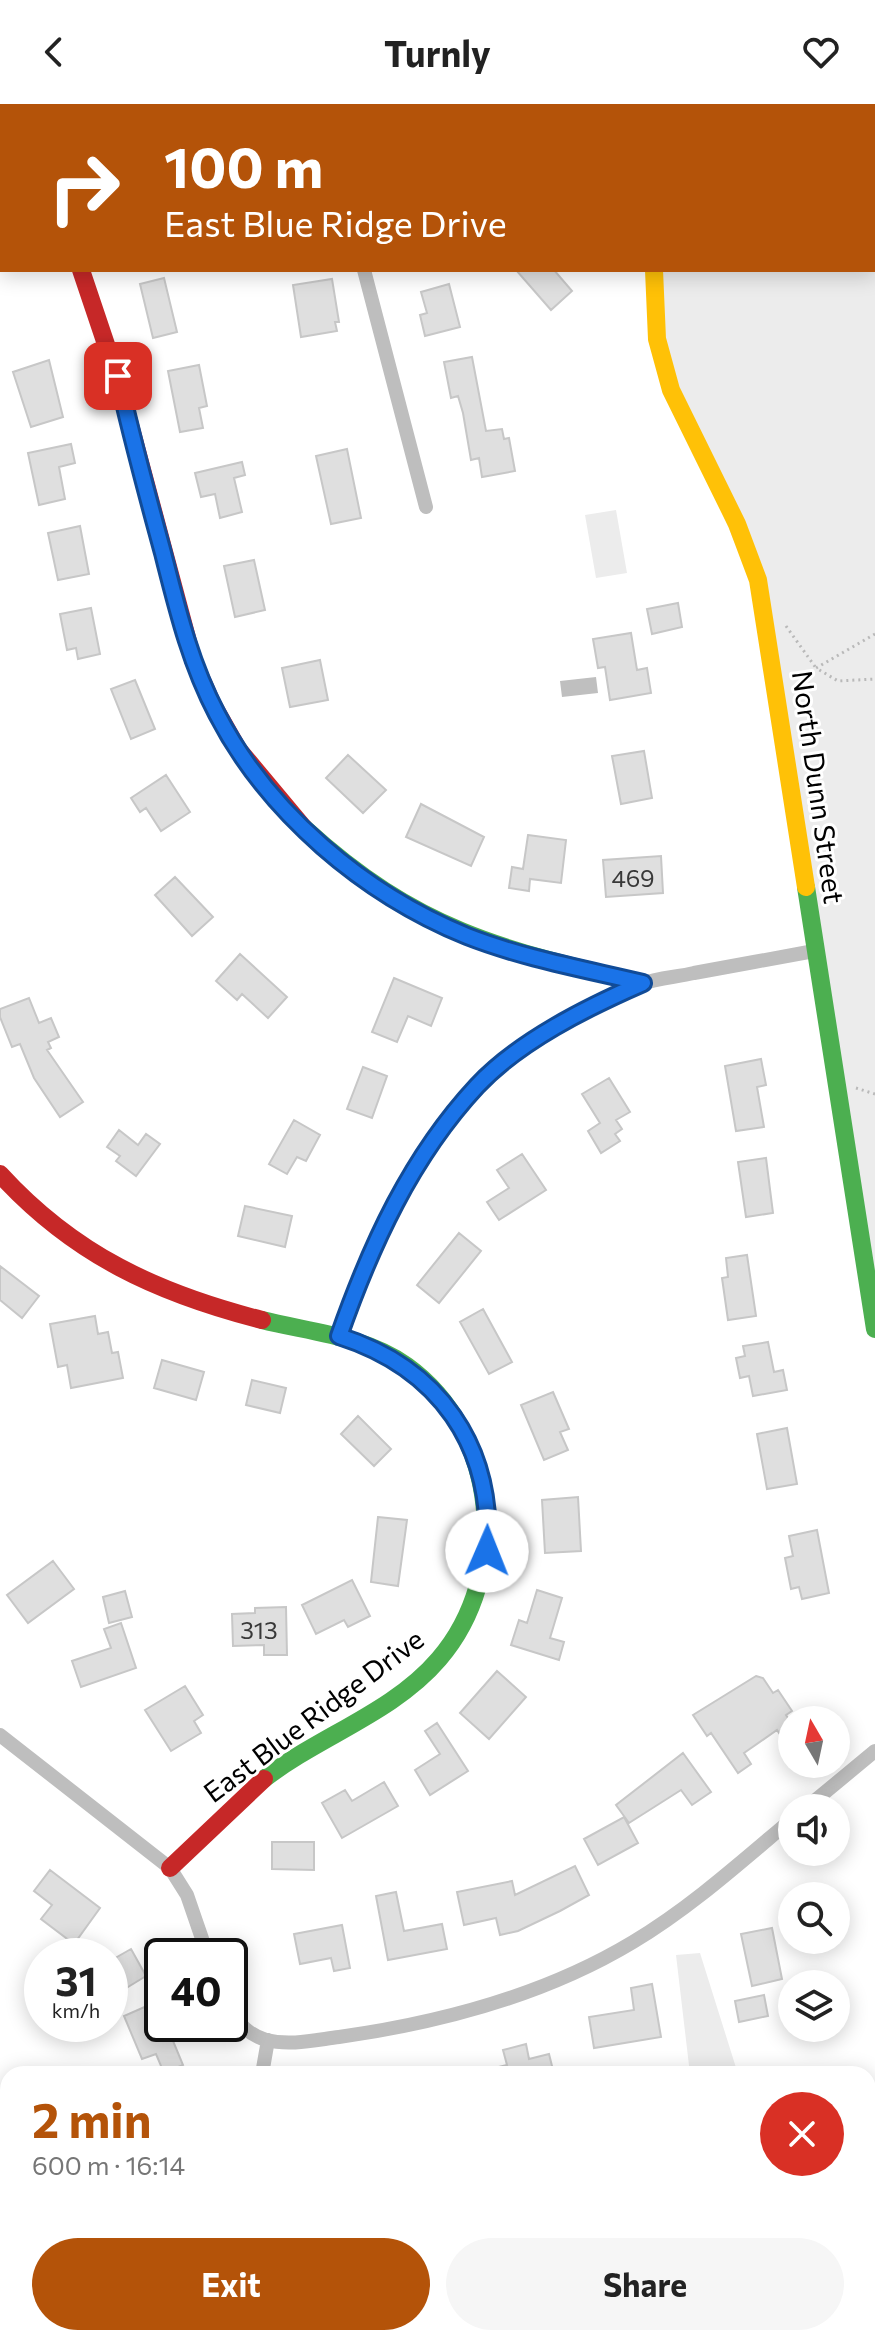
<!DOCTYPE html>
<html lang="en">
<head>
<meta charset="utf-8">
<style>
  body { margin:0; font-family:Commissioner,sans-serif; background:#f6f6f6; color:#222; height:100vh; display:flex; flex-direction:column; font-size:30px; white-space:nowrap }
  * { box-sizing:border-box; margin:0 }
  p { font-size:26px; color:#767676 }
  .icon { flex:none; width:44px; height:44px; fill:none; stroke:currentColor; stroke-width:2; stroke-linecap:round; stroke-linejoin:round }
  .map { position:relative; flex:1; overflow:hidden }
  .panel { position:absolute; left:0px; top:1962px; width:876px; height:280px; display:flex; flex-direction:column; background:#fff; border-radius:24px 24px 0 0; box-shadow:0 4px 20px #0003 }
  .panel>* { flex:none }
  .hud { position:absolute; left:0px; top:0px; width:876px; height:168px; box-shadow:0 4px 20px #0003; background:#b45309; color:#fff; overflow:hidden }
  .needle { width:52px; rotate:351deg }
  .buttons { position:absolute; left:778px; top:1602px; display:grid; gap:16px }
  .buttons a { display:grid; place-items:center; width:72px; height:72px; border-radius:50%; background:#fff; box-shadow:0 4px 20px #0003; font-size:40px }
  .speed { position:absolute; left:24px; top:1834px; display:flex; gap:16px; font-size:40px; font-weight:700; text-align:center }
  .speed>* { display:grid; place-content:center; width:104px; height:104px; border-radius:50%; background:#fff; box-shadow:0 4px 20px #0003; line-height:1 }
  .speed small { font-size:20px; font-weight:400 }
  .speed .limit { border:4px solid #111; border-radius:12px; background:#fff; color:#111 }
  .pin { position:absolute; display:grid; place-items:center; width:68px; height:68px; color:#fff; margin:-34px; border-radius:16px; box-shadow:0 4px 12px #0006 }
  .me { position:absolute; width:88px; margin:-44px; rotate:1deg; stroke-linejoin:round; filter:drop-shadow(0 0 6px #0008) }
  .turn { display:flex; align-items:center; gap:28px; height:168px; padding:0 32px; font-size:36px }
  .turn .icon { width:104px; height:104px; stroke-width:2.5 }
  .turn b { display:block; font-size:56px; line-height:68px }
  .round { display:grid; place-items:center; flex:none; width:84px; height:84px; border-radius:42px; background:#f6f6f6 }
  .overview { display:flex; align-items:center; justify-content:space-between; height:136px; padding:0 32px }
  h1 { font-size:48px; font-weight:700; line-height:60px; color:#b45309 }
  .action { display:flex; gap:16px; margin-top:auto; padding:16px 32px }
  .action a { flex:1; height:92px; border-radius:48px; background:#b45309; color:#fff; font-size:32px; font-weight:700; line-height:92px; text-align:center }
  .action a+a { background:#f6f6f6; color:#222 }
  header { display:flex; justify-content:space-between; align-items:center; height:104px; padding:0 32px; background:#fff; font-size:36px; font-weight:700 }
  .map>svg:first-child { display:block }
  .green { fill:#ececec }
  .water { fill:#bfbfbf }
  .building { fill:#dfdfdf; stroke:#c7c7c7; stroke-width:2 }
  .lines { fill:none; stroke-linecap:round; stroke-linejoin:round }
  .path { stroke:#b9b9b9; stroke-width:3; stroke-dasharray:2 4; stroke-linecap:butt }
  .street { stroke:#bebebe; stroke-width:14 }
  .fast { stroke:#4caf50; stroke-width:18 }
  .slow { stroke:#ffc107; stroke-width:18 }
  .jam { stroke:#c62828; stroke-width:18 }
  .route-casing { stroke:#114b97; stroke-width:20 }
  .route { stroke:#1a73e8; stroke-width:14 }
  .labels { text-anchor:middle; dominant-baseline:central; stroke-width:6; stroke-linejoin:round; paint-order:stroke }
  .number-label { font-size:24px; fill:#383838 }
  .street-label { font-size:28px; fill:#000; stroke:#fff }
</style>
</head>
<body>
<header><svg class="icon" aria-label="back" viewBox="0 0 24 24"><path d="M15 5l-7 7 7 7"/></svg>Turnly<svg class="icon" aria-label="heart" viewBox="0 0 24 24"><path d="M12 20l-8-8c-3-5 5-10 8-4 3-6 11-1 8 4z"/></svg></header>
<div class="map">
<svg width="875" height="2242" viewBox="0 0 875 2242">
  <rect width="100%" height="100%" fill="#fff"/>
  <path class="green" d="M581,0H875V1226L764,509L677,300L654,166H874V2Z
    M616,406L627,469L596,474L585,411Z
    M700,1849L738,1970H690L676,1851Z
    M875,2200V2242H721L720,2234H868V2201Z"/>
  <path class="water" d="M596,573L598,589L562,593L560,577Z"/>
  <path class="building" d="M516,166H554L572,187L551,206Z
    M164,174L177,228L153,234L140,180Z
    M332,175L339,218H335L337,227L301,233L293,181Z
    M449,180L460,223L425,232L420,211L427,209L421,188Z
    M472,253L486,327L502,325L504,335L509,334L515,367L482,373L479,354L471,356L463,309L458,292L451,294L444,258Z
    M49,256L63,313L31,323L13,268Z
    M199,261L207,302L199,304L203,324L180,328L168,267Z
    M71,340L75,359L59,363L65,395L39,401L28,349Z
    M347,345L361,414L331,420L316,352Z
    M242,358L245,371L234,374L242,408L220,414L215,390L201,393L195,369Z
    M80,422L89,470L58,476L48,429Z
    M254,456L265,506L235,513L224,462Z
    M678,499L682,523L652,530L647,505Z
    M91,504L100,550L78,555L76,544L67,546L60,510Z
    M631,529L637,566L647,564L651,589L610,596L605,563L598,564L593,535Z
    M320,556L328,596L290,603L282,564Z
    M135,576L155,625L131,635L111,585Z
    M644,647L652,694L621,700L612,652Z
    M348,651L386,686L363,709L326,674Z
    M166,671L190,708L161,727L146,704L140,708L131,694Z
    M421,700L484,733L471,762L406,733Z
    M528,731L566,736L561,779L530,775L529,787L509,784L512,763L523,765Z
    M661,752L663,789L606,793L603,756Z
    M175,773L213,813L192,832L155,791Z
    M240,850L287,893L268,914L242,890L237,896L216,877Z
    M394,874L442,894L431,922L408,912L397,938L372,928Z
    M29,894L39,919L51,914L59,933L48,938L51,944L47,946L83,998L60,1013L34,974L20,940L12,943L0,913V905Z
    M761,955L766,981L757,983L764,1023L736,1027L725,962Z
    M363,963L387,972L372,1014L347,1005Z
    M609,974L630,1008L616,1016L622,1025L615,1030L620,1037L601,1049L588,1027L600,1019L582,990Z
    M294,1016L320,1031L306,1057L297,1053L287,1070L269,1060Z
    M119,1026L138,1041L146,1030L160,1040L136,1072L116,1057L120,1052L107,1043Z
    M522,1050L546,1086L499,1116L487,1098L509,1084L497,1066Z
    M766,1054L773,1109L746,1113L738,1058Z
    M245,1102L292,1112L285,1143L238,1132Z
    M459,1129L481,1147L439,1199L417,1181Z
    M747,1151L756,1212L728,1216L722,1174L728,1173L726,1154Z
    M0,1162L39,1192L22,1214L0,1196Z
    M483,1205L512,1258L489,1270L460,1218Z
    M95,1212L98,1230L108,1228L112,1249L118,1248L123,1274L71,1284L67,1261L58,1263L50,1220Z
    M768,1238L774,1268L783,1266L787,1286L753,1292L749,1272L740,1274L736,1254L745,1252L743,1242Z
    M162,1256L204,1268L196,1296L154,1284Z
    M252,1276L286,1284L280,1309L246,1301Z
    M553,1288L569,1325L560,1328L568,1346L544,1356L521,1301Z
    M358,1312L391,1345L374,1362L341,1330Z
    M787,1324L797,1380L767,1385L757,1330Z
    M578,1393L581,1447L545,1449L542,1396Z
    M378,1413L407,1416L398,1482L371,1478Z
    M817,1426L829,1489L802,1495L799,1483L791,1485L785,1454L793,1452L789,1432Z
    M53,1457L74,1485L28,1519L7,1491Z
    M352,1476L370,1512L348,1523L344,1516L316,1530L302,1501Z
    M537,1486L562,1494L550,1534L564,1538L559,1556L511,1541L519,1516L527,1519Z
    M125,1487L132,1513L109,1519L103,1493Z
    M286,1503L287,1551H264V1541L233,1542L232,1510L255,1509V1504Z
    M121,1519L136,1564L81,1583L72,1557L111,1544L104,1525Z
    M497,1567L526,1593L489,1635L460,1609Z
    M756,1572L763,1574L773,1589L778,1586L792,1607L786,1611L792,1620V1629L783,1635L777,1626L744,1649L751,1660L738,1669L711,1629L707,1632L693,1611Z
    M185,1582L203,1611L194,1617L201,1629L171,1647L145,1606Z
    M437,1619L468,1667L430,1691L415,1666L440,1650L425,1627Z
    M683,1649L711,1688L692,1701L681,1686L629,1719L616,1701Z
    M384,1678L398,1702L342,1734L322,1699L345,1686L352,1697Z
    M624,1713L638,1739L598,1761L584,1735Z
    M272,1738H314V1766L272,1765Z
    M575,1762L589,1791L560,1807L518,1827L500,1831L496,1814L464,1821L457,1788L512,1777L515,1791Z
    M50,1766L100,1804L74,1840L41,1815L52,1801L34,1787Z
    M396,1788L404,1827L442,1820L447,1845L388,1856L376,1792Z
    M342,1821L350,1864L334,1867L331,1854L300,1860L294,1830Z
    M772,1824L782,1875L752,1882L741,1830Z
    M131,1845L146,1872L110,1894V1857Z
    M652,1880L661,1933L594,1944L589,1913L634,1906L631,1884Z
    M764,1891L768,1912L739,1918L735,1897Z
    M156,1898L162,1920H166L183,1961L164,1969L156,1950L142,1955L124,1912Z
    M526,1940L529,1955L549,1950L554,1970H491L490,1965L507,1961L503,1946Z"/>
  <g class="lines">
    <path class="path" d="M786,522L816,564
      M875,530L816,564L838,577L875,575
      M856,984L875,990"/>
    <path class="street" d="M272,0L273,2
      M0,41L2,43
      M0,83L2,82
      M364,166L426,403
      M339,1232C395,1073 474,940 641,880C657,874 677,873 694,869C734,862 774,854 814,847
      M0,1631L170,1764L187,1791L208,1852
      M806,1704L875,1647
      M230,1906C239,1920 249,1931 266,1936C290,1942 315,1936 339,1933C439,1919 545,1891 633,1838C690,1804 741,1758 792,1715
      M262,1970L268,1936
      M247,2234L250,2242
      M419,2242L437,2234"/>
    <path class="fast" d="M304,724C416,826 500,846 643,879
      M806,783L875,1225
      M262,1216C310,1228 365,1232 407,1262C498,1328 512,1470 439,1555C393,1609 319,1632 264,1675"/>
    <path class="slow" d="M654,166L657,235L671,286L737,420L758,476L806,783"/>
    <path class="jam" d="M581,0L582,2
      M81,166L118,276L193,556L213,601L238,645L304,724
      M0,1070C74,1151 157,1189 262,1216
      M170,1764L264,1675"/>
  </g>
  <g class="lines">
    <g class="route-casing">
      <path id="route" d="M118,272C131,332 147,390 163,449C177,504 190,559 217,610C268,709 364,790 467,832C523,854 584,865 643,879C588,903 519,937 477,982C411,1053 371,1141 339,1232C439,1264 494,1342 487,1447"/>
    </g>
    <use href="#route" class="route"/>
  </g>
  <g class="labels">
    <g class="number-label">
      <text x="633" y="773">469</text>
      <text x="259" y="1525">313</text>
    </g>
    <g class="street-label">
      <text transform="translate(819 683) rotate(82)">North Dunn Street</text>
      <text transform="translate(313 1611) rotate(-37)">East Blue Ridge Drive</text>
    </g>
  </g>
</svg>
<div class="buttons">
<a><svg class="needle" viewBox="-14 -14 28 28"><path d="M0-13l5 13h-10z" fill="#e53935"/><path d="M0 13l5-13h-10z" fill="#767676"/></svg></a>
<a><svg class="icon" aria-label="sound" viewBox="0 0 24 24"><path d="M4 9h4l5-4v14l-5-4H4zM17 9q2 3 0 6"/></svg></a>
<a><svg class="icon" aria-label="search" viewBox="0 0 24 24"><circle cx="10" cy="10" r="6"/><path d="M15 15l6 6"/></svg></a>
<a><svg class="icon" aria-label="layers" viewBox="0 0 24 24"><path d="M12 4l9 5-9 5-9-5zM3 14l9 5 9-5"/></svg></a>
</div>
<div class="speed"><div>31<small>km/h</small></div><div class="limit">40</div></div>
<div class="pin" style="left:118px;top:272px;background:#d93025"><svg class="icon" aria-label="arrive" viewBox="0 0 24 24"><path d="M6 21V4h12l-3 4 3 4H6"/></svg></div>
<svg class="me" style="left:487px;top:1447px" viewBox="-20 -20 40 40"><circle r="19" fill="#fff"/><path d="M0-13L10 11 0 6-10 11z" fill="#1a73e8"/></svg>
<div class="hud">
<div class="turn"><svg class="icon" aria-label="right" viewBox="0 0 24 24"><path d="M7 20v-9h11M14 6l5 5-5 5"/></svg><div><b>100 m</b>East Blue Ridge Drive</div></div>
</div>
<section class="panel">
<div class="overview"><div><h1>2 min</h1><p>600 m · 16:14</p></div><a class="round" style="background:#d93025;color:#fff"><svg class="icon" aria-label="close" viewBox="0 0 24 24"><path d="M6 6l12 12M18 6L6 18"/></svg></a></div>
<div class="action"><a>Exit</a><a>Share</a></div>
</section>
</div>
</body>
</html>
